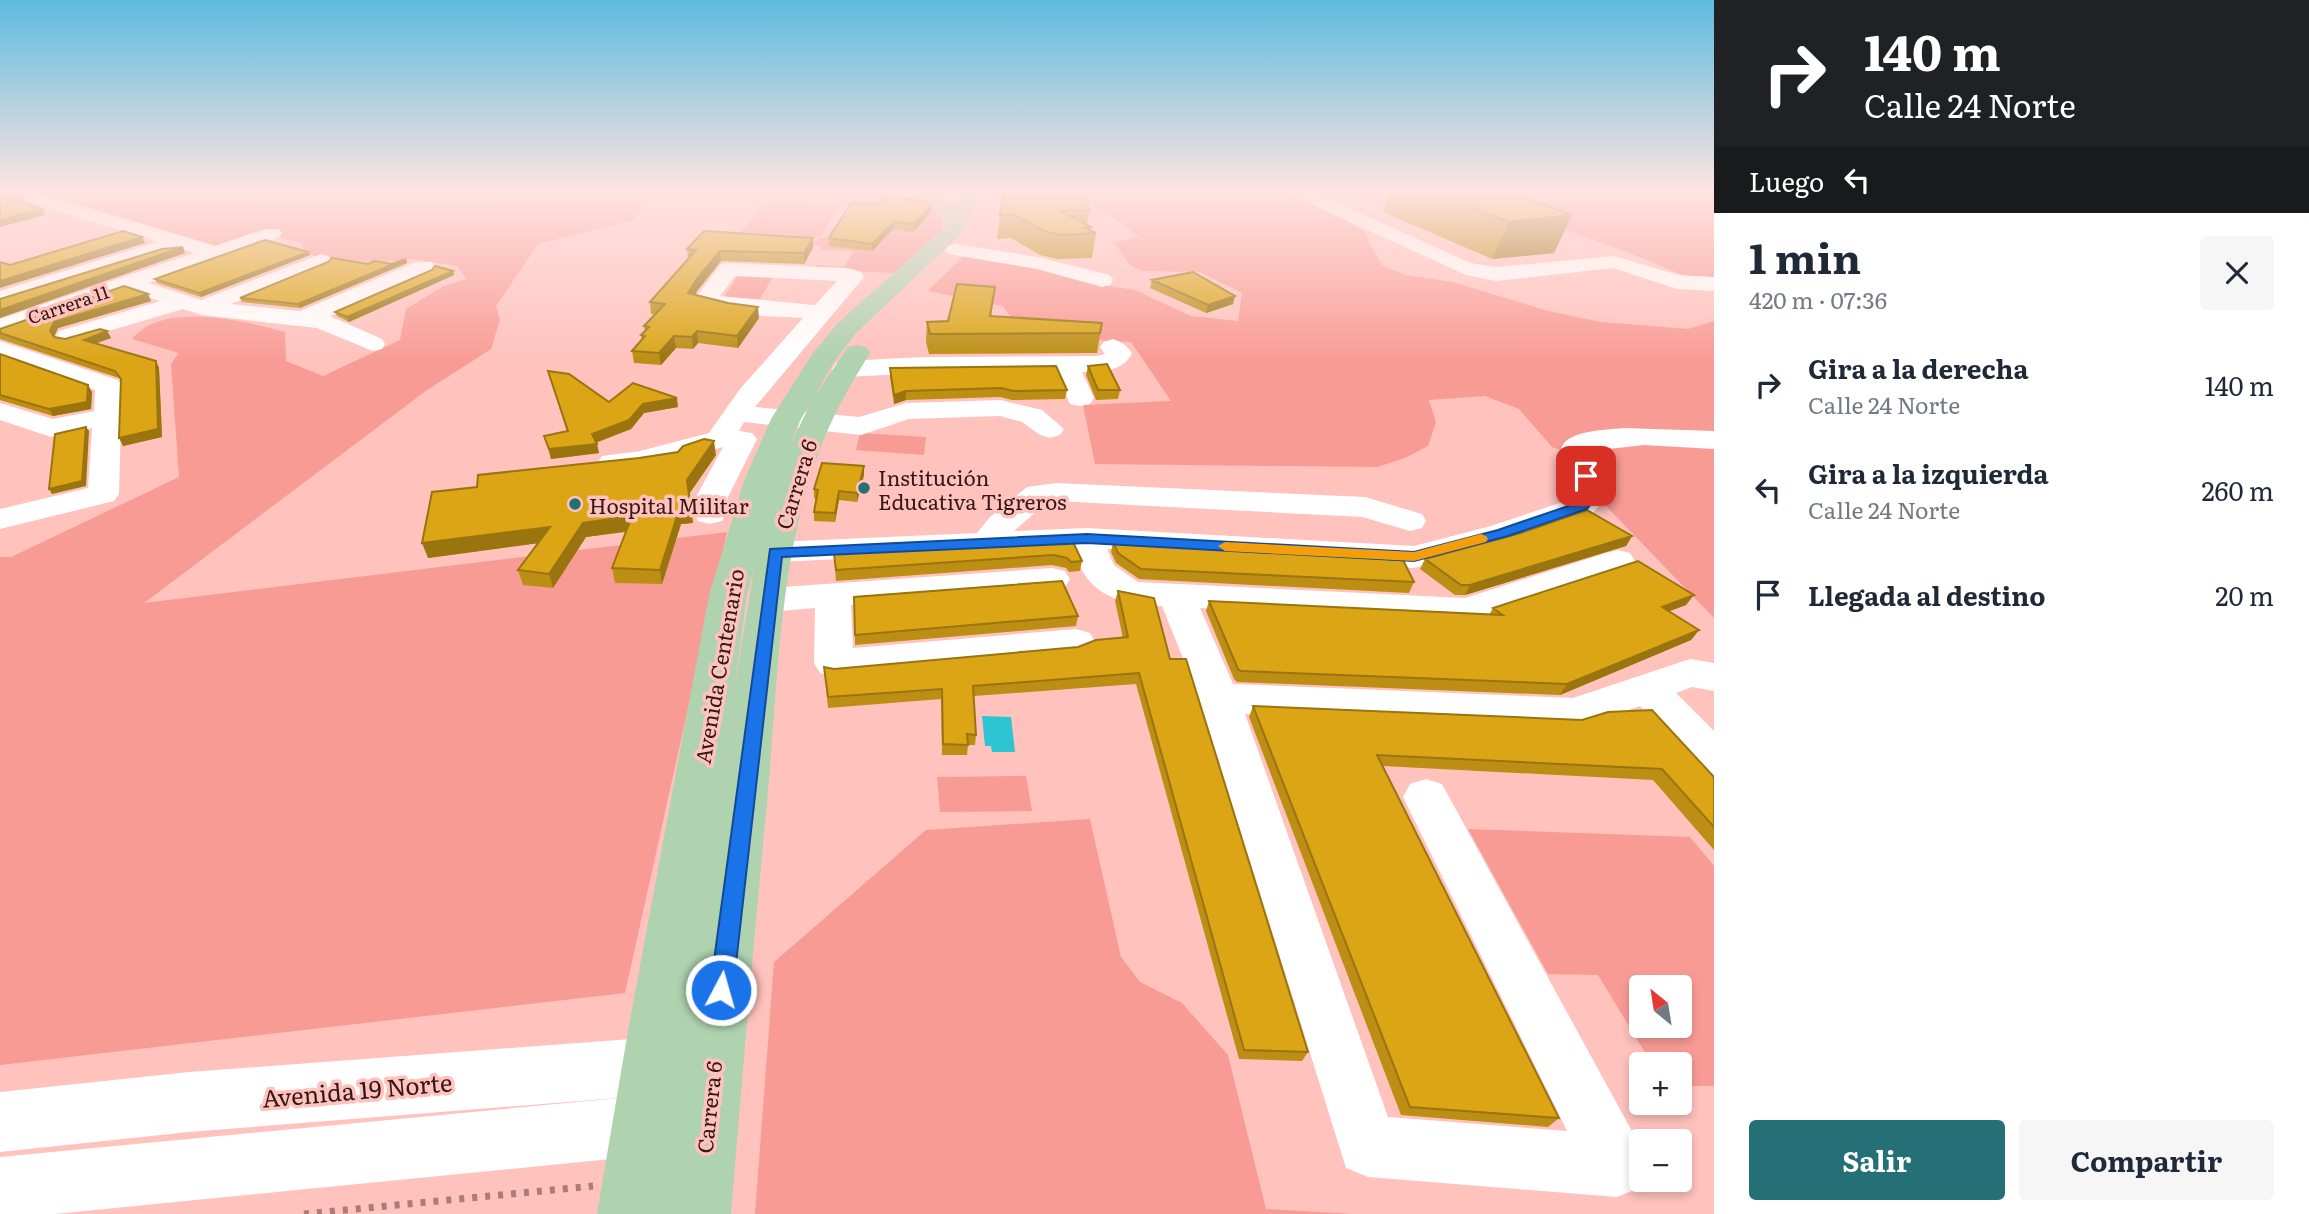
<!DOCTYPE html>
<html lang="es">
<head>
<meta charset="utf-8">
<style>
  body { margin:0; font-family:Literata,serif; background:#f6f6f7; color:#1f2937; height:100vh; display:flex; flex-direction:column; font-size:26px; white-space:nowrap }
  * { box-sizing:border-box; margin:0 }
  p { font-size:23px; color:#747a83 }
  .icon { flex:none; width:38px; height:38px; fill:none; stroke:currentColor; stroke-width:2; stroke-linecap:round; stroke-linejoin:round }
  .map { position:relative; flex:1; overflow:hidden }
  .details { display:flex; flex-direction:column; background:#fff; width:595px }
  .details>* { flex:none }
  .top-card { background:#202124; color:#fff; overflow:hidden }
  .needle { width:46px; rotate:330deg }
  .fabs { position:absolute; left:1629px; top:975px; display:grid; gap:14px }
  .fabs a { display:grid; place-items:center; width:63px; height:63px; border-radius:7px; background:#fff; box-shadow:0 4px 10px #0003; font-size:35px }
  .pin { position:absolute; display:grid; place-items:center; width:60px; height:60px; color:#fff; margin:-30px; border-radius:14px; box-shadow:0 4px 10px #0006 }
  .me { position:absolute; width:77px; margin:-38px; rotate:6deg; stroke-linejoin:round; filter:drop-shadow(0 0 5px #0008) }
  .turn { display:flex; align-items:center; gap:24px; height:147px; padding:0 35px; font-size:32px }
  .turn .icon { width:91px; height:91px; stroke-width:2.5 }
  .turn b { display:block; font-size:49px; line-height:60px }
  .then { display:flex; align-items:center; height:66px; padding:0 35px; background:#0003; gap:14px; font-size:26px }
  .round { display:grid; place-items:center; flex:none; width:74px; height:74px; border-radius:7px; background:#f6f6f7 }
  .summary { display:flex; align-items:center; justify-content:space-between; height:119px; padding:0 35px }
  h1 { font-size:42px; font-weight:700; line-height:52px }
  .action { display:flex; gap:14px; margin-top:auto; padding:14px 35px }
  .action a { flex:1; height:80px; border-radius:7px; background:#256f76; color:#fff; font-size:28px; font-weight:700; line-height:80px; text-align:center }
  .action a+a { background:#f6f6f7; color:#1f2937 }
  ul { padding:0; list-style:none }
  li { display:flex; align-items:center; gap:21px; height:105px; padding:0 35px }
  li div { flex:1 }
  li b { display:block; font-size:26px }
  li em { font-style:normal }
  main { display:flex; flex:1; min-height:0 }
  .map>svg:first-child { display:block }
  .green { fill:#f99b95; fill-rule:evenodd }
  .water { fill:#2dc5d2 }
  .lines { fill:none; stroke-linecap:round; stroke-linejoin:round }
  .path { stroke:#ab7c78; stroke-width:7; stroke-dasharray:5 8; stroke-linecap:butt }
  .minor { fill:#fff; fill-rule:evenodd }
  .major { fill:#afd2af; fill-rule:evenodd }
  .wall { fill:#bc8e13 }
  .shaded-wall { fill:#99740f }
  .building { fill:#dba516; stroke:#99740f; stroke-width:2 }
  .route { fill:#1a73e8; stroke:#114b97; stroke-width:2 }
  .slow { fill:#f59e0b }
  .poi-dot { fill:#256f76; stroke:#ffc2bd; stroke-width:2.5 }
  .labels { text-anchor:middle; dominant-baseline:central; stroke-width:7; stroke-linejoin:round; paint-order:stroke }
  .far-street-label { font-size:18px; fill:#331817; stroke:#ffc2bd }
  .poi-label { font-size:21px; fill:#331817; stroke:#ffc2bd; text-anchor:start }
  .street-label { font-size:21px; fill:#331817; stroke:#ffc2bd }
  .near-street-label { font-size:24px; fill:#331817; stroke:#ffc2bd }
</style>
</head>
<body>
<main>
<div class="map">
<svg width="1714" height="1214" viewBox="0 0 1714 1214">
  <rect width="100%" height="100%" fill="#ffc2bd"/>
  <path class="green" d="M32,191H657L633,220L538,244L496,306L500,320L491,349L427,390L144,603L727,532L625,993L0,1065V557H11L179,477L171,364L179,353L132,339C163,300 245,321 285,332L286,361L323,376L400,340L406,309L444,286L467,279L457,266L413,259L379,262L327,259L306,254L301,243L275,236L224,248Z
    M839,191C874,191 923,187 943,221L940,232L894,273L814,269L816,265L844,267L853,251L824,250L820,249L821,246L735,242L814,240L827,236L835,225L853,227L848,209L856,198Z
    M1030,191H1287L1343,215L1339,217L1363,230L1382,265L1406,275L1453,282L1548,311L1601,322L1688,329L1714,321V618L1605,505L1591,460L1552,447L1519,409L1485,396L1429,400L1436,422L1428,446L1405,458L1377,467L1095,464L1083,405L1171,401L1131,342L1023,336L1003,306L928,291L964,255L1030,266L1101,285L1135,290L1191,316L1238,321L1242,293L1200,272L1141,271L1129,264L1114,242L1139,237C1105,209 1074,193 1030,191Z
    M1409,191H1714V288L1627,252L1461,192Z
    M768,199L842,203L820,237L741,232Z
    M738,275L773,277L760,299L724,297Z
    M860,433L926,437L924,455L856,450Z
    M1026,776L1032,811L940,812L937,777Z
    M1090,819L1121,957L1140,982L1182,1003L1228,1055L1266,1209L1355,1214H755L774,962L926,830Z
    M1468,829L1690,837L1714,866V1086H1680V1064H1652L1598,975L1548,974ZM1642,987H1680V1026H1642Z"/>
  <path class="water" d="M982,716L1011,717L1015,752H992L991,746H985Z"/>
  <g class="lines">
    <path class="path" d="M304,1214L593,1186"/>
    <path class="minor" d="M4,191H31L215,246L265,229H279L282,233L279,237L149,283L201,300L321,254L328,256L332,260L328,264L231,304L300,311L416,262H432L435,267L432,272L330,316L382,339L385,344L382,349L373,351L317,328L202,315L183,309L68,343L59,341L56,336L59,331L160,301L127,290L0,334V319L194,253L181,249L164,252L0,305V291L157,242L7,195Z
      M888,191H994L995,192C985,204 898,203 888,191Z
      M1288,191H1311L1471,263L1496,267L1614,256L1679,275L1714,277V291L1677,289L1613,268L1496,281L1466,275L1291,195Z
      M955,244L1038,257L1110,275L1113,280L1110,285L1102,287L1037,269L948,254L945,250L948,246Z
      M729,263L848,268L861,272L864,277L755,407L859,417L906,403L1000,400L1042,410L1064,429L1060,435L1050,438L1040,435L1022,422L1000,416L909,419L861,435L744,422L739,431L752,433L757,439L728,497L726,514L722,521L710,524L698,521L694,514L696,497L723,447C686,457 641,478 602,468L598,462L602,456L640,451L709,433L740,389L803,318C779,316 709,317 696,298L699,293L721,264ZM735,276L837,281L815,305L720,296Z
      M1113,339C1122,342 1126,345 1132,353C1124,372 1100,372 1082,372L1094,398L1090,404L1080,406L1070,404L1056,372L924,373L845,377L836,375L832,369L836,363L845,361L924,357L1097,356L1105,354L1100,347L1104,342Z
      M0,341L118,380L122,386L119,494L114,501L0,529V509L88,488L92,428L51,437L0,420V403L53,419L94,411L95,390L0,357Z
      M1624,428L1714,431V449L1644,445L1591,451V458L1611,490L1593,513L1515,540L1414,568L1107,549L1114,565L1138,582L1465,598L1606,553L1618,550L1630,553L1635,561L1630,569L1466,622L1200,608L1233,684L1573,698L1690,659L1714,663V691L1692,687L1676,693L1714,731V776L1699,771L1640,706L1574,728L1245,714L1388,1117L1567,1131L1403,797L1410,784L1426,779L1442,784L1639,1144L1642,1180L1639,1188L1617,1197L1368,1177L1346,1168L1199,698L1162,606C1118,604 1087,596 1073,549L775,562L763,559L758,552L763,545L775,542L977,533L990,517L1027,487L1056,483L1365,497L1422,514L1426,521L1422,528L1410,531L1362,517L1056,501L1047,502L1014,531L1087,528L1414,546L1491,526L1571,499L1579,489C1574,480 1565,470 1562,459C1552,430 1606,430 1624,428Z
      M1052,568L1065,571L1070,579L1065,587L1052,590L851,605L853,648L1076,629L1090,633L1095,642L1090,651L1076,655L834,677L820,673L814,663L815,608L768,612L755,608L750,600L755,592L768,588Z
      M671,1036L691,1045L700,1065L691,1085L662,1094L682,1103L691,1124L682,1145L661,1154L55,1214H0V1157L630,1097L189,1132L0,1152V1092L189,1072Z"/>
    <path class="major" d="M913,191H928L955,206L962,191H980L963,232L856,333L834,362L801,419L788,450L812,400L848,347L857,345L866,347L870,353C850,385 832,416 819,452C778,562 778,686 767,802C754,939 742,1077 731,1214H597L629,1025L709,595L744,481L771,419L813,353L838,323L946,226L942,215L913,198L910,194ZM754,569L735,685L675,1127L747,595Z"/>
  </g>
  <path class="wall" d="M1391,191H1505L1554,253L1492,259L1383,212Z
    M881,204L932,205L931,212L913,232L893,229L872,251L829,246V238Z
    M1090,210L1087,225L1091,227V231L1096,233L1092,258L1057,259L1040,255L1011,238L997,239L1000,215Z
    M813,248L804,264L721,261L697,291L695,295L759,318L738,348L698,343L693,349L676,348L661,365L634,363L632,351L642,340L641,335L645,331L644,326L655,314H651L650,302L688,259L687,249Z
    M308,252L310,255L201,297L157,283L155,279Z
    M406,259L407,263L300,308L242,302L240,298L328,262L368,264H391Z
    M453,271L454,275L349,322L337,316L335,312Z
    M1152,280L1233,304L1206,313L1150,288Z
    M995,287L991,316L1102,323L1097,353L929,354L926,342L927,322L948,321Z
    M148,294L151,301L58,328L54,336L65,339L107,331L111,338L97,343L156,361L159,368L162,437L123,446L121,380L119,378L0,339V329Z
    M0,354L92,392L91,409L53,416L0,400Z
    M1088,366L1120,390L1118,399L1096,400L1086,375Z
    M890,368L1067,390L1065,399L1012,400L1000,397L906,400L894,404L890,377Z
    M548,371L609,402L678,407L644,413L631,429L596,443L599,453L551,459L544,436L567,432Z
    M716,455L689,494L693,523L681,524L662,584L615,583L612,568L626,532L586,537L553,588L523,585L518,570L538,543L428,558L477,487Z
    M864,466V475L857,502L839,500L835,522L814,521V512L816,499L814,498V489Z
    M1632,536L1626,546L1465,595H1455L1420,569L1425,559Z
    M1073,542L1082,561L1080,571L1069,572L1066,568L1052,565L836,581L834,554Z
    M1113,542L1414,582L1409,593L1139,579L1116,563L1111,552Z
    M1118,591L1170,659L1308,1052L1302,1061L1239,1059L1136,684L974,696L976,735L975,745H968L967,755H942L941,699L828,708L824,667L834,669L1078,647L1123,638L1115,601Z
    M854,597L1078,616L1076,626L855,645Z
    M1209,601L1489,615L1493,608L1686,605L1669,611L1699,630L1691,640L1560,695L1237,682L1234,679L1206,611Z
    M1253,706L1582,720L1714,777V850L1653,780L1383,766L1559,1118L1548,1127L1401,1115L1249,717Z"/>
  <path class="shaded-wall" d="M22,198L25,203L12,200Z
    M932,205L931,212L913,232L914,224Z
    M42,209L45,215L0,227V220Z
    M1572,215L1554,253L1492,259L1509,222Z
    M894,222L893,229L872,251V244Z
    M142,237L145,243L0,288V281Z
    M813,238V248L804,264V253Z
    M183,247L185,253L0,318V310Z
    M720,251L721,261L697,291L690,305L688,293L696,280Z
    M308,252L310,255L201,297L199,293Z
    M406,259L407,263L300,308L298,304Z
    M453,271L454,275L349,322L347,317Z
    M148,294L151,301L58,328L54,337L50,331L54,322Z
    M1235,296L1233,304L1206,313L1208,305Z
    M758,307L759,318L738,348L737,336Z
    M107,331L111,338L88,346L84,340Z
    M697,331L698,343L693,349L692,337Z
    M674,336L676,348L661,365L659,353Z
    M156,361L159,368L162,437L123,446L119,438Z
    M88,385L92,392L91,409L53,416L49,409Z
    M906,391V400L894,404V395Z
    M677,398L678,407L644,413L631,429L594,443L592,434L643,404Z
    M86,427L89,431L86,486L52,494L49,489Z
    M714,441L716,455L689,494L687,480Z
    M597,444L599,453L551,459L549,449Z
    M864,466V475L857,502V493Z
    M839,491V500L835,522V513Z
    M691,509L693,523L681,524L662,584L660,570L679,510Z
    M632,516L635,530L586,537L553,588L549,574L583,523Z
    M550,527L554,541L428,558L422,543Z
    M1632,536L1626,546L1465,595L1470,585Z
    M1694,595L1686,605L1654,617L1662,607Z
    M1699,630L1691,640L1560,695L1567,684Z"/>
  <path class="building" d="M0,191L22,198L12,200L42,209L0,220Z
    M1004,191H1080L1090,210L1061,211L1091,227L1085,228L1096,233L1061,235L1044,231L1013,214L1000,215Z
    M1431,191H1505L1572,215L1509,222Z
    M889,197L926,201L932,205L914,224L894,222L872,244L829,238L851,203L881,204Z
    M123,231L142,237L0,281V262L10,265Z
    M704,231L813,238L804,253L720,251L696,280L688,293L728,303L758,307L737,336L697,331L692,337L674,336L659,353L632,351L645,336L641,335L649,327L644,326L665,304L650,302L696,250L687,249Z
    M265,240L308,252L199,293L155,279Z
    M183,247L0,310V299L162,249Z
    M332,258L368,264L375,261L391,264L406,259L298,304L240,298L328,262Z
    M435,266L453,271L347,317L335,312L432,270Z
    M1193,272L1235,296L1208,305L1152,280Z
    M957,284L995,287L990,316L1102,323L1100,333L930,334L927,322L948,321Z
    M124,286L148,294L54,322L50,331L54,337L65,339L100,329L107,331L84,340L156,361L158,429L119,438L121,379L115,371L0,333V329Z
    M0,354L88,385L87,402L49,409L0,395Z
    M1107,364L1120,390H1098L1088,366Z
    M1056,366L1067,390L1013,391L1001,388L906,391L894,395L890,368Z
    M548,371L569,374L609,402L633,383L677,398L643,404L629,420L592,434L597,444L549,449L544,436L568,431Z
    M86,427L82,481L49,489L55,434Z
    M704,439L714,441L687,480L691,509L679,510L660,570L612,568L632,516L583,523L549,574L518,570L550,527L422,543L432,492L477,487L478,475L639,458L678,452L683,446Z
    M822,463L864,466L857,493L839,491L835,513L814,512L818,490L814,489Z
    M1587,510L1632,536L1470,585H1461L1425,559L1521,533Z
    M1073,542L1082,561L1071,562L1067,558L1054,555L836,570L834,554Z
    M1113,542L1403,560L1414,582L1141,569L1118,553Z
    M1638,561L1694,595L1662,607L1699,630L1567,684L1241,671L1238,669L1209,601L1503,615L1493,608Z
    M1062,581L1078,616L855,635L854,597Z
    M1118,591L1154,598L1170,659H1186L1308,1052L1244,1050L1139,673L973,686L976,735L967,734L968,745L943,744L942,689L828,697L824,667L834,669L1078,647L1096,640L1128,637Z
    M1253,706L1582,720L1608,712L1652,710L1714,777V827L1662,769L1377,755L1559,1118L1410,1107Z"/>
  <linearGradient id="sky" x2="0" y2="1"><stop stop-color="#5dbbdf"/><stop offset="0.53" stop-color="#ffe4e1"/><stop offset="1" stop-color="#ffe4e1" stop-opacity="0"/></linearGradient>
  <rect width="1714" height="361" fill="url(#sky)"/>
  <path class="route" d="M1586,472L1590,473L1602,490L1587,509L1508,536L1414,561L1087,543L782,557L733,990L730,998L721,1001L713,998L710,990L770,549L1087,534L1414,552L1498,530L1577,503L1588,490L1579,476Z"/>
  <path class="slow" d="M1481,534L1486,536L1488,539L1486,542L1414,561L1225,551L1218,546L1225,542L1414,552Z"/>
  <g class="poi-dot">
    <circle cx="864" cy="488" r="7"/>
    <circle cx="575" cy="504" r="7"/>
  </g>
  <g class="labels">
    <g class="far-street-label">
      <text transform="translate(68 304) rotate(-19)">Carrera 11</text>
    </g>
    <g class="poi-label">
      <text x="878" y="476">Institución<tspan x="878" dy="24">Educativa Tigreros</tspan></text>
      <text x="589" y="504">Hospital Militar</text>
    </g>
    <g class="street-label">
      <text transform="translate(795 484) rotate(-73)">Carrera 6</text>
      <text transform="translate(718 666) rotate(-80)">Avenida Centenario</text>
      <text transform="translate(708 1107) rotate(-84)">Carrera 6</text>
    </g>
    <g class="near-street-label">
      <text transform="translate(357 1089) rotate(-5)">Avenida 19 Norte</text>
    </g>
  </g>
</svg>
<div class="fabs">
<a><svg class="needle" viewBox="-14 -14 28 28"><path d="M0-13l5 13h-10z" fill="#e53935"/><path d="M0 13l5-13h-10z" fill="#747a83"/></svg></a>
<a>+</a>
<a>−</a>
</div>
<div class="pin" style="left:1586px;top:476px;background:#d93025"><svg class="icon" aria-label="arrive" viewBox="0 0 24 24"><path d="M6 21V4h12l-3 4 3 4H6"/></svg></div>
<svg class="me" style="left:721px;top:990px" viewBox="-20 -20 40 40"><circle r="17" fill="#1a73e8" stroke="#fff" stroke-width="3"/><path d="M0-11L8 9 0 5-8 9z" fill="#fff"/></svg>
</div>
<section class="details">
<div class="top-card">
<div class="turn"><svg class="icon" aria-label="right" viewBox="0 0 24 24"><path d="M7 20v-9h11M14 6l5 5-5 5"/></svg><div><b>140 m</b>Calle 24 Norte</div></div>
<div class="then">Luego<svg class="icon" aria-label="left" viewBox="0 0 24 24"><path d="M17 20v-9H6M10 6l-5 5 5 5"/></svg></div>
</div>
<div class="summary"><div><h1>1 min</h1><p>420 m · 07:36</p></div><a class="round"><svg class="icon" aria-label="close" viewBox="0 0 24 24"><path d="M6 6l12 12M18 6L6 18"/></svg></a></div>
<ul>
<li><svg class="icon" aria-label="right" viewBox="0 0 24 24"><path d="M7 20v-9h11M14 6l5 5-5 5"/></svg><div><b>Gira a la derecha</b><p>Calle 24 Norte</p></div><em>140 m</em></li>
<li><svg class="icon" aria-label="left" viewBox="0 0 24 24"><path d="M17 20v-9H6M10 6l-5 5 5 5"/></svg><div><b>Gira a la izquierda</b><p>Calle 24 Norte</p></div><em>260 m</em></li>
<li><svg class="icon" aria-label="arrive" viewBox="0 0 24 24"><path d="M6 21V4h12l-3 4 3 4H6"/></svg><div><b>Llegada al destino</b></div><em>20 m</em></li>
</ul>
<div class="action"><a>Salir</a><a>Compartir</a></div>
</section>
</main>
</body>
</html>
